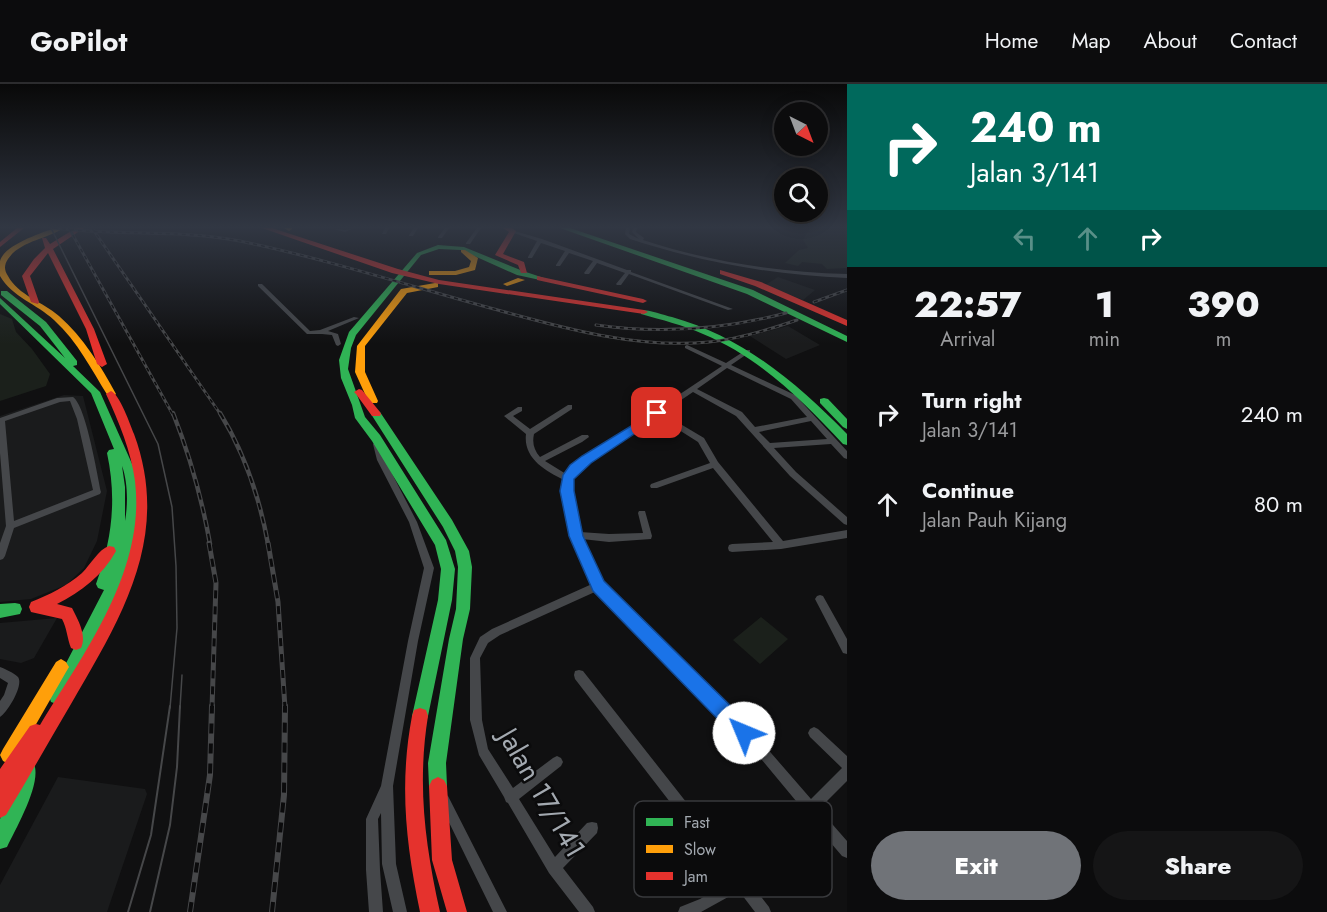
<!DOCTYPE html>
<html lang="en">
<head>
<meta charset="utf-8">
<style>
  body { margin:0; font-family:Jost,sans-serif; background:#151516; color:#f1f3f6; height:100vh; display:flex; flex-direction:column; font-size:22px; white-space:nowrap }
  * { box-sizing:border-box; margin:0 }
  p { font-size:20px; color:#9a9b9d }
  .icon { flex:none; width:33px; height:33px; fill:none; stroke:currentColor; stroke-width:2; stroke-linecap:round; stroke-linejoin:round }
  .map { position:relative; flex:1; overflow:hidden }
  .sheet { display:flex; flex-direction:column; background:#0c0c0d; width:480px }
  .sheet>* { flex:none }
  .banner { background:#00695c; color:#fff; overflow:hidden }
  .needle { width:39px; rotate:138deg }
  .tools { position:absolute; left:774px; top:18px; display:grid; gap:12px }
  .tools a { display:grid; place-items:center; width:54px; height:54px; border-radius:50%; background:#0c0c0d; box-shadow:0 3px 15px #0003,0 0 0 2px #2c2c2e; font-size:30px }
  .pin { position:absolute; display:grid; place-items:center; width:51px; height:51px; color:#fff; margin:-26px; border-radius:12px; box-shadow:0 3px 9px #0006 }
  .me { position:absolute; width:66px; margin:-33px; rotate:315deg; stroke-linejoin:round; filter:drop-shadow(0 0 4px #0008) }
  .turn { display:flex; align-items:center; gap:21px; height:126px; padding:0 24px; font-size:27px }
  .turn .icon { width:78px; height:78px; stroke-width:2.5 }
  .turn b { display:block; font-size:42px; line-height:51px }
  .lanes { display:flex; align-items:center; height:57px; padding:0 24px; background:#0003; justify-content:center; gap:30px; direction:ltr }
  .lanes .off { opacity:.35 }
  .eta { display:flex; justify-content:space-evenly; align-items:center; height:102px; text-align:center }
  .eta b { font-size:36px; font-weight:800; line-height:42px }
  .primary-button { display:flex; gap:12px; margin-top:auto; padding:12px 24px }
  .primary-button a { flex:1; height:69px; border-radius:36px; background:#707378; color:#fff; font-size:24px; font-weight:800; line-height:69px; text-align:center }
  .primary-button a+a { background:#151516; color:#f1f3f6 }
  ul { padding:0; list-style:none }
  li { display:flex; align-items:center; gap:18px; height:90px; padding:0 24px }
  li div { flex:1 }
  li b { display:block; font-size:22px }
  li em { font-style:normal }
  header { display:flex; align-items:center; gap:36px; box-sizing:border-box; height:84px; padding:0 30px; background:#0c0c0d; border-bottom:2px solid #2c2c2e }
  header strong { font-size:28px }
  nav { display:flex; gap:33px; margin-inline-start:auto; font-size:21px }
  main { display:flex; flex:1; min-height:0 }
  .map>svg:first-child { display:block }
  .built { fill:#1a1b1c }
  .green { fill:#1b201b }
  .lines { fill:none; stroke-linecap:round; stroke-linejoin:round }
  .street { fill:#45474a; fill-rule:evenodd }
  .fast { fill:#30b455; fill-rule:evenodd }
  .slow { fill:#ff9f0a; fill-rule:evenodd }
  .jam { fill:#e5322d; fill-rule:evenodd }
  .tram-far1 { stroke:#464749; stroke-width:1.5 }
  .tram { stroke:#464749; stroke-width:2 }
  .rail-far3-casing { stroke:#464749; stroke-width:3 }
  .rail-far2-casing { stroke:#464749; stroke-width:4.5 }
  .rail-far1-casing { stroke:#464749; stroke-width:5 }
  .rail-casing { stroke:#464749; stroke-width:6 }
  .rail-far3 { stroke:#0b0b0c; stroke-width:1.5; stroke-dasharray:4; stroke-linecap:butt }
  .rail-far2 { stroke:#0b0b0c; stroke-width:2; stroke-dasharray:7; stroke-linecap:butt }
  .rail-far1 { stroke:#0b0b0c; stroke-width:3; stroke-dasharray:8; stroke-linecap:butt }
  .rail { stroke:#0b0b0c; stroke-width:4; stroke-dasharray:10; stroke-linecap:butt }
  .route { fill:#1a73e8; stroke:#114b97; stroke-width:1.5 }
  .labels { text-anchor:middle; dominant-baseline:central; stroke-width:5; stroke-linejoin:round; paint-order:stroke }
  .near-street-label { font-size:28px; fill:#a3a9b0; stroke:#0b0b0c }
  .key { fill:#0b0b0c; stroke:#393a3d; stroke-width:1.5 }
  .key-label { font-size:16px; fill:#a3a9b0 }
</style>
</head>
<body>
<header>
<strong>GoPilot</strong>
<nav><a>Home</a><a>Map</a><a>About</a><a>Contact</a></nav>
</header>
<main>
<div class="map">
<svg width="847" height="828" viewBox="0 0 847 828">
  <rect width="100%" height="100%" fill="#101011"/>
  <path class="built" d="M778,193L815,206L803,216L765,201Z
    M788,242L820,261L786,275L750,252Z
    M64,311L83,312L107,407L97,457L84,484L66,501L31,515L0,518V332Z
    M57,534L34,574L21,579L0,575V539Z
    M58,693L145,705L147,710L107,828H0V801Z"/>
  <path class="green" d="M810,144H847V184L827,185L822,180L802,178L798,182L785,179L799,166L808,164L803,156Z
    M0,230L12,235L16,248L32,265L50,290L46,302L0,317Z
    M761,533L788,555L760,580L733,556Z"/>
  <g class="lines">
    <path class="street" d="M330,144L345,146L354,144L345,148Z
      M385,144H389L386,150H382Z
      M414,144H418L413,152H409V151Z
      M445,144H449L442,154H438V153Z
      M477,144H481L470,160H466V159Z
      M626,144H630L629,150L639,155L632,148L633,144H637L636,148L644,154L643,156C710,178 777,188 847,190V194C772,191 701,178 630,155L625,150Z
      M511,146L542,155L627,186H631V188L733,225L728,226L629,190L621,201H617L616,200L625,189L597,179L589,190H585L584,189L593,177L569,169L560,182H556V181L565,167L541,159L532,174H528V173L537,157L511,148Z
      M258,200H262L310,247L320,246L354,233L359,234L328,247L338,250L341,260L338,262L336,261L332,251L322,250H307L258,202Z
      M687,261L726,279L746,266H750V268L731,281L795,311L847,367V375L844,374L831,360L774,364L796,388L847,433V441L844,440L790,392L736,332L693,308L662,329L704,354L718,378L783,457L847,446V454L781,465L732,468L729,467L728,464L729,461L732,460L773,458L713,384L657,404H651L650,402L651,400L710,379L698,358L657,332L577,387L572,394L571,407L580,448L609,450L643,449L638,429L639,427H645L652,452L651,455L609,458L582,455L602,499L765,662L811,715L842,684L810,653L808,649L810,645L814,643L818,645L847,672V697L819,725L847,757V774L842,772L819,745L778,779L751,800L769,823L771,828H755L739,807L701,828H678L680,823L700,815L731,797L575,595L574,591L575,587L579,586L583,587L742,789L811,735L757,670L597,507L500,551L488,559L480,574L482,636L488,665L513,704L553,674L557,672L561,674L563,678L561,682L519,715L555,773L587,739L592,738L597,739L598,744L597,749L563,784L593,823L595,828H579L549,789L508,719L506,718L504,713L479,671L470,636V574L480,553L492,545L592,500C579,467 561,432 564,396C545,387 523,374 526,350L504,332L518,323H522V327L513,332L530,345L568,321H572V325L534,350C532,359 534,366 540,373L582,351H588L589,353L582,358L545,377L566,390L571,383L722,282L685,264V262ZM727,284L791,315L807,333L755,343L742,328L697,305ZM811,337L827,355L770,359L759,348Z
      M73,313C86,322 97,389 101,408L100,410L14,444L5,472L3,475L0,476V459L6,442L0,369V334L57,314ZM70,317L77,335L93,406L14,437L5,337L60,318Z
      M377,357L381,360L385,376L417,438L434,484L418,557L393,702L396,780L407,828H393L382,780L381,729L378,735L380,786L383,828H369L366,786V735L381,702L408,557L424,484L409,438L377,376L373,360Z
      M820,511L823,512L847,555V570L843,569L815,515L817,512Z
      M0,583C5,585 14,589 18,593C24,601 8,628 0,633V617L4,611L8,599L0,594Z
      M444,710L448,712L507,828H493L438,716L440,712Z"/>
    <path class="fast" d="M560,144H570L753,206L847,252V258L747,210Z
      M438,161L464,163L523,187L544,194L540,196L517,191L461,166L439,165L421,171L356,251L351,264L348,285L365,333L380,351L446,456L455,485L452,516L428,632L426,638L420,640L414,638L412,632L438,516L441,485L435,461L372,357L355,334L352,321L341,294L339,276L349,248L417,169Z
      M1,207H7L46,238L77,277V281L73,282L100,308L137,391L139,428L130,477L109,527L63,618L57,620L51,618L49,612L104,506L98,504L96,500C112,456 117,415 107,369L109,366L114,365L91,309L0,220V214L65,274L40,242L1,211ZM122,382C128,398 128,421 125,437V403Z
      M641,226C651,226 663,231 672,233C743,253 797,299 847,350V361L843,360C802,316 759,273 703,250C683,241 662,236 641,230Z
      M824,314L828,315L847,335V345L843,343L820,319V315Z
      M376,327L380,328L452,436L469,467L472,483L470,525L463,555L446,679L447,702L444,708L438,711L432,708L429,702L428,679L449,555L456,525L458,483L455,467L443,443L371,330Z
      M15,519L20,520L22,525L20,530L0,534V520Z
      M28,677L34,680C42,699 16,744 7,763L0,765V735L15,703L22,680Z"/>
    <path class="slow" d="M55,144H64C47,155 20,157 8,175C4,181 4,186 8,192C18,211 43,218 59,232C83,253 101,282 116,310L114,312H108C91,285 78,258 54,236C37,220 12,213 0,192C0,188 0,181 0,177C4,161 41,149 55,144Z
      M284,144H292V145L289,147Z
      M461,166H465L478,174L475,186L456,191H429V187H455L469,183L471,177L461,168Z
      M518,194L525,196L507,202L503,200Z
      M435,199H438V203L407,209L365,262V288L378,317L377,319H369L355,288L357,262L401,205Z
      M61,575L66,578L69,583L66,588L15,677L9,680L3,677L0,671L3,665L56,578Z"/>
    <path class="jam" d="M17,144H24L0,163V158Z
      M76,144H84L53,165L94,245L107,280L102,283L97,280L86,245L48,169L30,192L39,218L38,220L31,218L22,192L34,175L45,164L42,154H46L50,160Z
      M262,144H272L398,185L439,196L644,226L648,228L644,230L439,200L392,189Z
      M503,144H512L516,147L503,170L524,178L527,189H521L518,181L495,171L509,148Z
      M720,186L761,198L847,236V242L755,202L720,190Z
      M537,192L643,215L647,217L643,219L537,196Z
      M359,305L362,306L380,328L381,330L380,332H372L356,310L354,308Z
      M111,307C120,311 130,340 134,350C172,453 121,534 71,620C49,657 28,695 6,731L0,734V685L30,642L36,640L40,641C84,569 146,487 135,397C131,367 119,338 106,310Z
      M109,462L114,463L116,467C103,491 81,508 57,520L72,524C78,536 87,551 81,564L76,566L71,564C67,554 67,544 62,535L31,528L29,523L31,518C49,511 67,502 82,489C90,481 99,465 109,462Z
      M420,624L426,626L428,632C417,701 425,760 440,828H420C406,760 399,701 412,632L414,626Z
      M438,693L444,696L447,702L452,776L467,828H447L432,776L429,702L432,696Z"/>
    <path class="tram-far1" d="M51,144L158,360L172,423L176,482L177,544L170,624
      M180,624L182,591"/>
    <path class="tram" d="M128,828L151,751L170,622
      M150,828L170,741L177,683L180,622"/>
    <g class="rail-far3-casing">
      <path id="rail-far3" d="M54,144C116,152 178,145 240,157C326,175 410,202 494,225C563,244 637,265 709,258C739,255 768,246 797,236
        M69,144L173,331
        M92,144L221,331
        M814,218L847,206
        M596,241C661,250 722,246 786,229"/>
    </g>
    <g class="rail-far2-casing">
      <path id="rail-far2" d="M173,329C190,372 202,415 210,460
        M220,329C244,368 260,416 268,460"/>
    </g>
    <g class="rail-far1-casing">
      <path id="rail-far1" d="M209,459L216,499L212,624
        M268,459L278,518L285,624"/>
    </g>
    <g class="rail-casing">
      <path id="rail" d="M190,828L210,691L212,622
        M272,828L284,711L285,622"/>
    </g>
    <use href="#rail-far3" class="rail-far3"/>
    <use href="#rail-far2" class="rail-far2"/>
    <use href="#rail-far1" class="rail-far1"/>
    <use href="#rail" class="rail"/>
  </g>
  <linearGradient id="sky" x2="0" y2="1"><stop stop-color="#090909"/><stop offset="0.55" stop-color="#313743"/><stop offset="1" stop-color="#313743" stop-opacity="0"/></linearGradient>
  <rect width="847" height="260" fill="url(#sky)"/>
  <path class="route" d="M657,326L663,329L661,332L591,379L574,395V407L583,452L604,497L751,642L754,649L751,656L744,659L738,656L593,507L569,452L560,407L563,391L570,381L582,372Z"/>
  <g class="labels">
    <g class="near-street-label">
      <text transform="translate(542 709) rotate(60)">Jalan 17/141</text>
    </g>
  </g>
  <rect x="634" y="717" width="198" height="96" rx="9" class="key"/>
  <rect x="646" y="734" width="27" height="8" fill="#30b455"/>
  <rect x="646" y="761" width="27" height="8" fill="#ff9f0a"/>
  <rect x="646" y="788" width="27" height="8" fill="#e5322d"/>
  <g class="key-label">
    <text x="684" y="744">Fast</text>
    <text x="684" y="771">Slow</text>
    <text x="684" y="798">Jam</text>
  </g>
</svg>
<div class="tools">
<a><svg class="needle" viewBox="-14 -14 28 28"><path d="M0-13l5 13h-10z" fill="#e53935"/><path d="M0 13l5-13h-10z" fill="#9a9b9d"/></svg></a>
<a><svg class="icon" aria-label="search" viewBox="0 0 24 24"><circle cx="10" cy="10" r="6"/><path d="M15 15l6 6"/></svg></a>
</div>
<div class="pin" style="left:657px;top:329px;background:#d93025"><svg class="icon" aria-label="arrive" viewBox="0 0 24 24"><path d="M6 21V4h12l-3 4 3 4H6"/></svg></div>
<svg class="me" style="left:744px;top:649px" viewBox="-20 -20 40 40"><circle r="19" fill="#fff"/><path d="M0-13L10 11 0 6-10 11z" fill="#1a73e8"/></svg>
</div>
<section class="sheet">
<div class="banner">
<div class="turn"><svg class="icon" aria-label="right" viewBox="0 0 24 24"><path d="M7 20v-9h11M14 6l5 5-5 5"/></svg><div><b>240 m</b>Jalan 3/141</div></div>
<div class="lanes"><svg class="icon off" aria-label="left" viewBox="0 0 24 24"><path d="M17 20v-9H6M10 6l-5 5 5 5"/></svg><svg class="icon off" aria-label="ahead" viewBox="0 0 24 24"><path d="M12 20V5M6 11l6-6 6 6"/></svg><svg class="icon" aria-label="right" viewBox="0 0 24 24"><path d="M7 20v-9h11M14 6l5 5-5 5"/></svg></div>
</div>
<div class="eta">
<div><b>22:57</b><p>Arrival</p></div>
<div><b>1</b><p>min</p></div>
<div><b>390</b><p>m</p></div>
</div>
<ul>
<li><svg class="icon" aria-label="right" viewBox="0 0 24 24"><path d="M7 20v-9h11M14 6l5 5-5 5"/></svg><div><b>Turn right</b><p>Jalan 3/141</p></div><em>240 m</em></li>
<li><svg class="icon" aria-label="ahead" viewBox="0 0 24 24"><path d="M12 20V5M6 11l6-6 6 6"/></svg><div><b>Continue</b><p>Jalan Pauh Kijang</p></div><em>80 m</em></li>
</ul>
<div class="primary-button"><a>Exit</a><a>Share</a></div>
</section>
</main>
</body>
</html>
